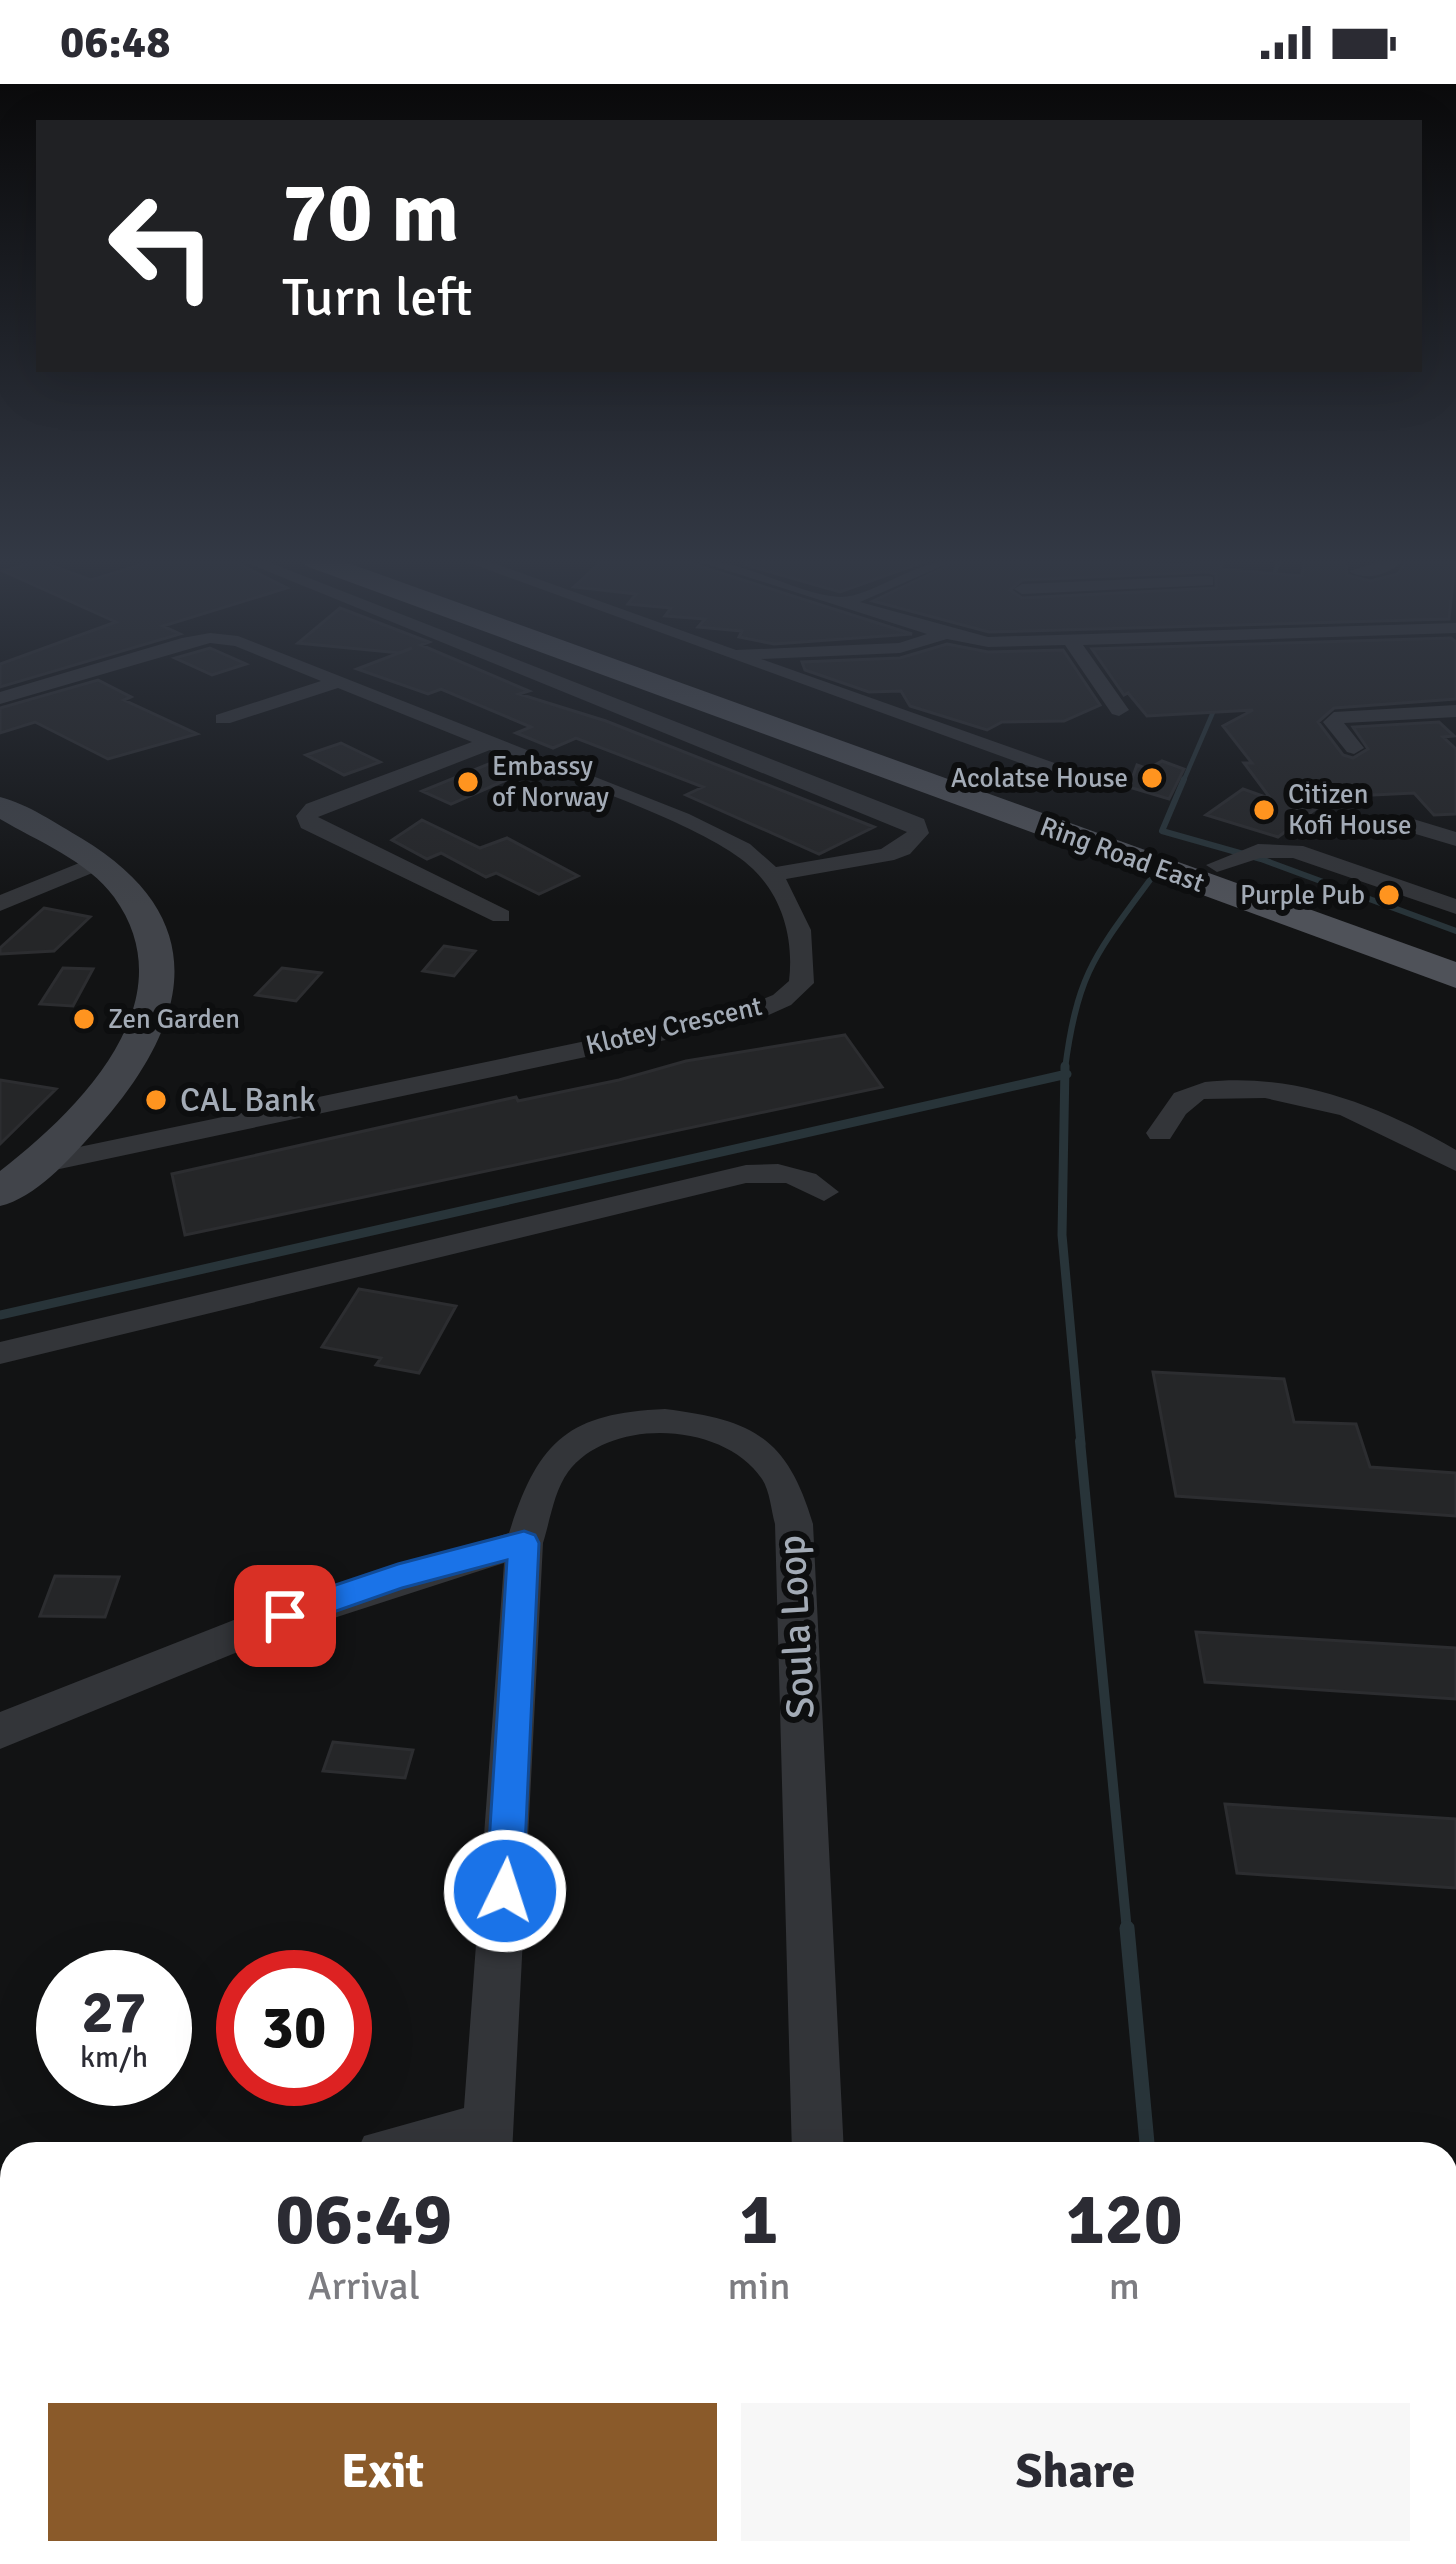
<!DOCTYPE html>
<html lang="en">
<head>
<meta charset="utf-8">
<style>
  body { margin:0; font-family:Signika,sans-serif; background:#f7f7f7; color:#2b2b33; height:100vh; display:flex; flex-direction:column; font-size:45px; white-space:nowrap }
  * { box-sizing:border-box; margin:0 }
  p { font-size:39px; color:#7c7c81 }
  .icon { flex:none; width:66px; height:66px; fill:none; stroke:currentColor; stroke-width:2; stroke-linecap:round; stroke-linejoin:round }
  .map { position:relative; flex:1; overflow:hidden }
  .panel { position:absolute; left:0px; top:2058px; width:1458px; height:423px; display:flex; flex-direction:column; background:#fff; border-radius:36px 36px 0 0; box-shadow:0 12px 48px #0002 }
  .panel>* { flex:none }
  .hud { position:absolute; left:36px; top:36px; width:1386px; height:252px; border-radius:0px; box-shadow:0 12px 48px #0002; background:#202124; color:#fff; overflow:hidden }
  .speed { position:absolute; left:36px; top:1866px; display:flex; gap:24px; font-size:60px; font-weight:700; text-align:center }
  .speed>* { display:grid; place-content:center; width:156px; height:156px; border-radius:50%; background:#fff; box-shadow:0 12px 48px #0002; line-height:1 }
  .speed small { font-size:30px; font-weight:400 }
  .speed .limit { border:18px solid #d22; background:#fff; color:#111 }
  .pin { position:absolute; display:grid; place-items:center; width:102px; height:102px; color:#fff; margin:-51px; border-radius:24px; box-shadow:0 6px 18px #0006 }
  .me { position:absolute; width:132px; margin:-66px; rotate:4deg; stroke-linejoin:round; filter:drop-shadow(0 0 9px #0008) }
  .turn { display:flex; align-items:center; gap:42px; height:252px; padding:0 48px; font-size:54px }
  .turn .icon { width:156px; height:156px; stroke-width:2.5 }
  .turn b { display:block; font-size:84px; line-height:102px }
  .eta { display:flex; justify-content:space-evenly; align-items:center; height:204px; text-align:center }
  .eta b { font-size:72px; font-weight:700; line-height:84px }
  .cta { display:flex; gap:24px; margin-top:auto; padding:24px 48px }
  .cta a { flex:1; height:138px; border-radius:0px; background:#8a5a2a; color:#fff; font-size:48px; font-weight:700; line-height:138px; text-align:center }
  .cta a+a { background:#f7f7f7; color:#2b2b33 }
  .status { display:flex; justify-content:space-between; align-items:center; height:84px; padding:0 60px; background:#fff; direction:ltr }
  .status svg { height:33px; fill:currentColor }
  .map>svg:first-child { display:block }
  .green { fill:#181f18 }
  .lines { fill:none; stroke-linecap:round; stroke-linejoin:round }
  .stream-far4 { stroke:#283439; stroke-width:4.5 }
  .stream-far3 { stroke:#283439; stroke-width:6 }
  .stream-far2 { stroke:#283439; stroke-width:9 }
  .stream-far1 { stroke:#283439; stroke-width:10 }
  .stream { stroke:#283439; stroke-width:15 }
  .building { fill:#252628; stroke:#2c2d30; stroke-width:3; fill-rule:evenodd }
  .street { fill:#333539; fill-rule:evenodd }
  .secondary { fill:#41444a; fill-rule:evenodd }
  .primary { fill:#4f5259; fill-rule:evenodd }
  .route { fill:#1a73e8; stroke:#114b97; stroke-width:3 }
  .poi-dot { fill:#ff941f; stroke:#0d0e0f; stroke-width:4.5 }
  .labels { text-anchor:middle; dominant-baseline:central; stroke-width:12; stroke-linejoin:round; paint-order:stroke }
  .far-poi-label { font-size:27px; fill:#a3abb6; stroke:#0d0e0f; text-anchor:start }
  .far-street-label { font-size:27px; fill:#a3abb6; stroke:#0d0e0f }
  .poi-label { font-size:33px; fill:#a3abb6; stroke:#0d0e0f; text-anchor:start }
  .near-street-label { font-size:39px; fill:#a3abb6; stroke:#0d0e0f }
</style>
</head>
<body>
<div class="status"><b>06:48</b><svg viewBox="0 0 49 12"><path d="M0 12V9h3v3zM5 12V6h3v6zM10 12V3h3v9zM15 12V0h3v12zM26 1h20v11H26zM47 4h2v5h-2z"/></svg></div>
<div class="map">
<svg width="1456" height="2480" viewBox="0 0 1456 2480">
  <rect width="100%" height="100%" fill="#121314"/>
  <path class="green" d="M1446,2148L1456,2150V2480H1278L1277,2469H1446Z"/>
  <g class="lines">
    <path class="stream-far4" d="M1271,497L1280,476
      M1183,698L1217,619"/>
    <path class="stream-far3" d="M1184,695L1162,747L1261,775L1456,847
      M1065,985C1077,890 1095,871 1150,796"/>
    <path class="stream-far2" d="M1065,982L1062,1151L1081,1360
      M0,1231L1067,990"/>
    <path class="stream-far1" d="M1080,1357L1127,1847"/>
    <path class="stream" d="M1127,1844L1148,2070
      M1184,2469L1185,2480"/>
  </g>
  <path class="building" d="M156,476L235,478L287,504L163,542L180,550L0,603V580L116,538L3,487L39,477L91,496Z
    M690,476L693,480L912,550L774,560L739,553L742,547L698,543L705,535L665,532L671,524L628,520L636,510L574,503L602,477Z
    M749,476H929L840,508L746,481Z
    M960,476L1194,481L1195,476H1222L1220,485L1302,492L1304,476H1346L1347,491L1370,497L1398,490L1407,476L1455,479L1449,535L989,548L873,517ZM1207,488L1216,490V504L1022,514L1010,506L1022,496Z
    M340,524L429,558L421,561L529,607L519,610L606,637L874,743L819,770L686,711L703,703L576,654L553,664L516,649L531,643L441,605L428,610L357,585L412,564L400,569L298,559Z
    M1451,554L1456,558V615L1334,624L1318,638L1343,671L1353,674L1368,665L1353,643L1439,638L1454,652L1443,653L1456,665V730L1434,731L1414,709L1373,711L1365,702L1345,703L1278,753L1206,731L1243,705L1271,715L1244,679H1252L1223,642L1253,626L1147,632L1128,609L1124,611L1092,565Z
    M947,560L988,568L1063,566L1100,621L1064,637L1002,638L987,646L910,622L901,607L869,608L805,586L802,578L900,574Z
    M210,564L246,580L212,591L175,574Z
    M98,596L131,613L124,616L197,650L108,675L35,638L0,649V624Z
    M341,659L380,678L344,691L306,671Z
    M501,675L519,682L522,689L451,720L422,707Z
    M1162,677L1184,685L1169,715L1129,703L1137,681L1148,685Z
    M422,736L480,764L507,754L578,792L539,810L496,789L486,793L441,769L427,775L392,756Z
    M44,824L90,833L54,867L0,870V864Z
    M444,862L475,867L454,892L423,887Z
    M63,884L93,885L73,922L40,920Z
    M282,884L321,889L296,917L256,911Z
    M845,951L882,1003L185,1151L172,1090L516,1013L518,1017L619,996L686,977Z
    M0,996L56,1005L0,1060Z
    M359,1205L456,1222L419,1289L376,1281L381,1274L322,1263Z
    M1153,1288L1284,1295L1294,1338L1356,1340L1370,1383L1456,1389V1432L1176,1412Z
    M55,1492L119,1493L105,1533L40,1532Z
    M1196,1548L1456,1564V1615L1205,1598Z
    M333,1658L413,1666L405,1694L323,1687Z
    M1225,1720L1456,1735V1804L1237,1789Z"/>
  <g class="lines">
    <path class="street" d="M240,476H263L924,735L929,749L910,770L894,776L786,795L811,846L814,899L791,921L755,937L36,1090L26,1087L21,1081L26,1075L36,1072L739,925L773,911L789,897C794,856 783,814 753,785C709,741 554,691 490,666L318,733L509,827V837H493L301,744L296,732L306,720L472,658L338,604L230,639H216V631L321,597L235,562L210,559L0,620V608L182,554L210,549L238,552L689,730L750,760L776,783L881,765L907,748Z
      M461,476H485L736,566L899,559L927,550L694,476C748,476 794,510 840,513C870,514 915,476 956,476L860,518L988,553L1456,539V549L1083,561L1129,626L1119,632L1112,630L1065,561L988,563L947,555L900,569L761,575L1063,682V690L1056,692Z
      M1385,476H1403C1390,491 1365,498 1349,487Z
      M1207,492L1213,493V501L1022,510L1014,505L1022,500Z
      M1456,621V633L1344,639L1364,664L1354,670L1347,668L1323,638L1334,628Z
      M1400,731L1456,748V762L1392,743L1389,738Z
      M1258,760L1303,762L1456,815V830L1293,774H1260L1217,788L1206,781Z
      M94,773L105,780L102,785L0,827V811Z
      M1205,998C1295,988 1380,1022 1456,1066V1087L1340,1031L1265,1014L1204,1015L1186,1030L1170,1055H1150L1146,1049L1174,1009Z
      M778,1080L816,1090L839,1108L824,1117L786,1099H746L0,1280V1258L746,1081Z
      M665,1325C753,1336 787,1353 813,1440L844,2070H792L775,1440C771,1426 770,1407 762,1395C723,1337 609,1333 568,1388C554,1407 550,1437 543,1459L512,2070H356L364,2052L464,2024L504,1479L272,1554L0,1665V1628L244,1532L509,1449C538,1358 567,1329 665,1325Z
      M12,2202V2258L0,2262V2207Z
      M455,2469H515V2480H455Z
      M804,2469H864L865,2480H805Z"/>
    <path class="secondary" d="M0,713C28,720 57,740 81,754C221,838 186,947 92,1050C69,1076 35,1114 0,1122V1087C79,1026 189,917 114,813C88,777 37,757 0,735Z"/>
    <path class="primary" d="M302,476H340L1456,878V904L306,482Z"/>
  </g>
  <linearGradient id="sky" x2="0" y2="1"><stop stop-color="#0a0a0b"/><stop offset="0.58" stop-color="#333945"/><stop offset="1" stop-color="#333945" stop-opacity="0"/></linearGradient>
  <rect width="1456" height="823" fill="url(#sky)"/>
  <path class="route" d="M524,1447L535,1451L539,1459L523,1807L518,1819L505,1824L491,1819L486,1807L507,1476L402,1504L285,1545L273,1541L269,1532L273,1522L398,1480Z"/>
  <g class="poi-dot">
    <circle cx="1152" cy="694" r="12"/>
    <circle cx="468" cy="698" r="12"/>
    <circle cx="1264" cy="726" r="12"/>
    <circle cx="1389" cy="811" r="12"/>
    <circle cx="84" cy="935" r="12"/>
    <circle cx="156" cy="1016" r="12"/>
  </g>
  <g class="labels">
    <g class="far-poi-label">
      <text x="492" y="682">Embassy<tspan x="492" dy="31">of Norway</tspan></text>
      <text x="1128" y="694" text-anchor="end">Acolatse House</text>
      <text x="1288" y="710">Citizen<tspan x="1288" dy="31">Kofi House</tspan></text>
      <text x="1365" y="811" text-anchor="end">Purple Pub</text>
      <text x="108" y="935">Zen Garden</text>
    </g>
    <g class="far-street-label">
      <text transform="translate(1122 771) rotate(20)">Ring Road East</text>
      <text transform="translate(674 942) rotate(-13)">Klotey Crescent</text>
    </g>
    <g class="poi-label">
      <text x="180" y="1016">CAL Bank</text>
    </g>
    <g class="near-street-label">
      <text transform="translate(796 1543) rotate(-93)">Soula Loop</text>
    </g>
  </g>
</svg>
<div class="speed"><div>27<small>km/h</small></div><div class="limit">30</div></div>
<div class="pin" style="left:285px;top:1532px;background:#d93025"><svg class="icon" aria-label="arrive" viewBox="0 0 24 24"><path d="M6 21V4h12l-3 4 3 4H6"/></svg></div>
<svg class="me" style="left:505px;top:1807px" viewBox="-20 -20 40 40"><circle r="17" fill="#1a73e8" stroke="#fff" stroke-width="3"/><path d="M0-11L8 9 0 5-8 9z" fill="#fff"/></svg>
<div class="hud">
<div class="turn"><svg class="icon" aria-label="left" viewBox="0 0 24 24"><path d="M17 20v-9H6M10 6l-5 5 5 5"/></svg><div><b>70 m</b>Turn left</div></div>
</div>
<section class="panel">
<div class="eta">
<div><b>06:49</b><p>Arrival</p></div>
<div><b>1</b><p>min</p></div>
<div><b>120</b><p>m</p></div>
</div>
<div class="cta"><a>Exit</a><a>Share</a></div>
</section>
</div>
</body>
</html>
